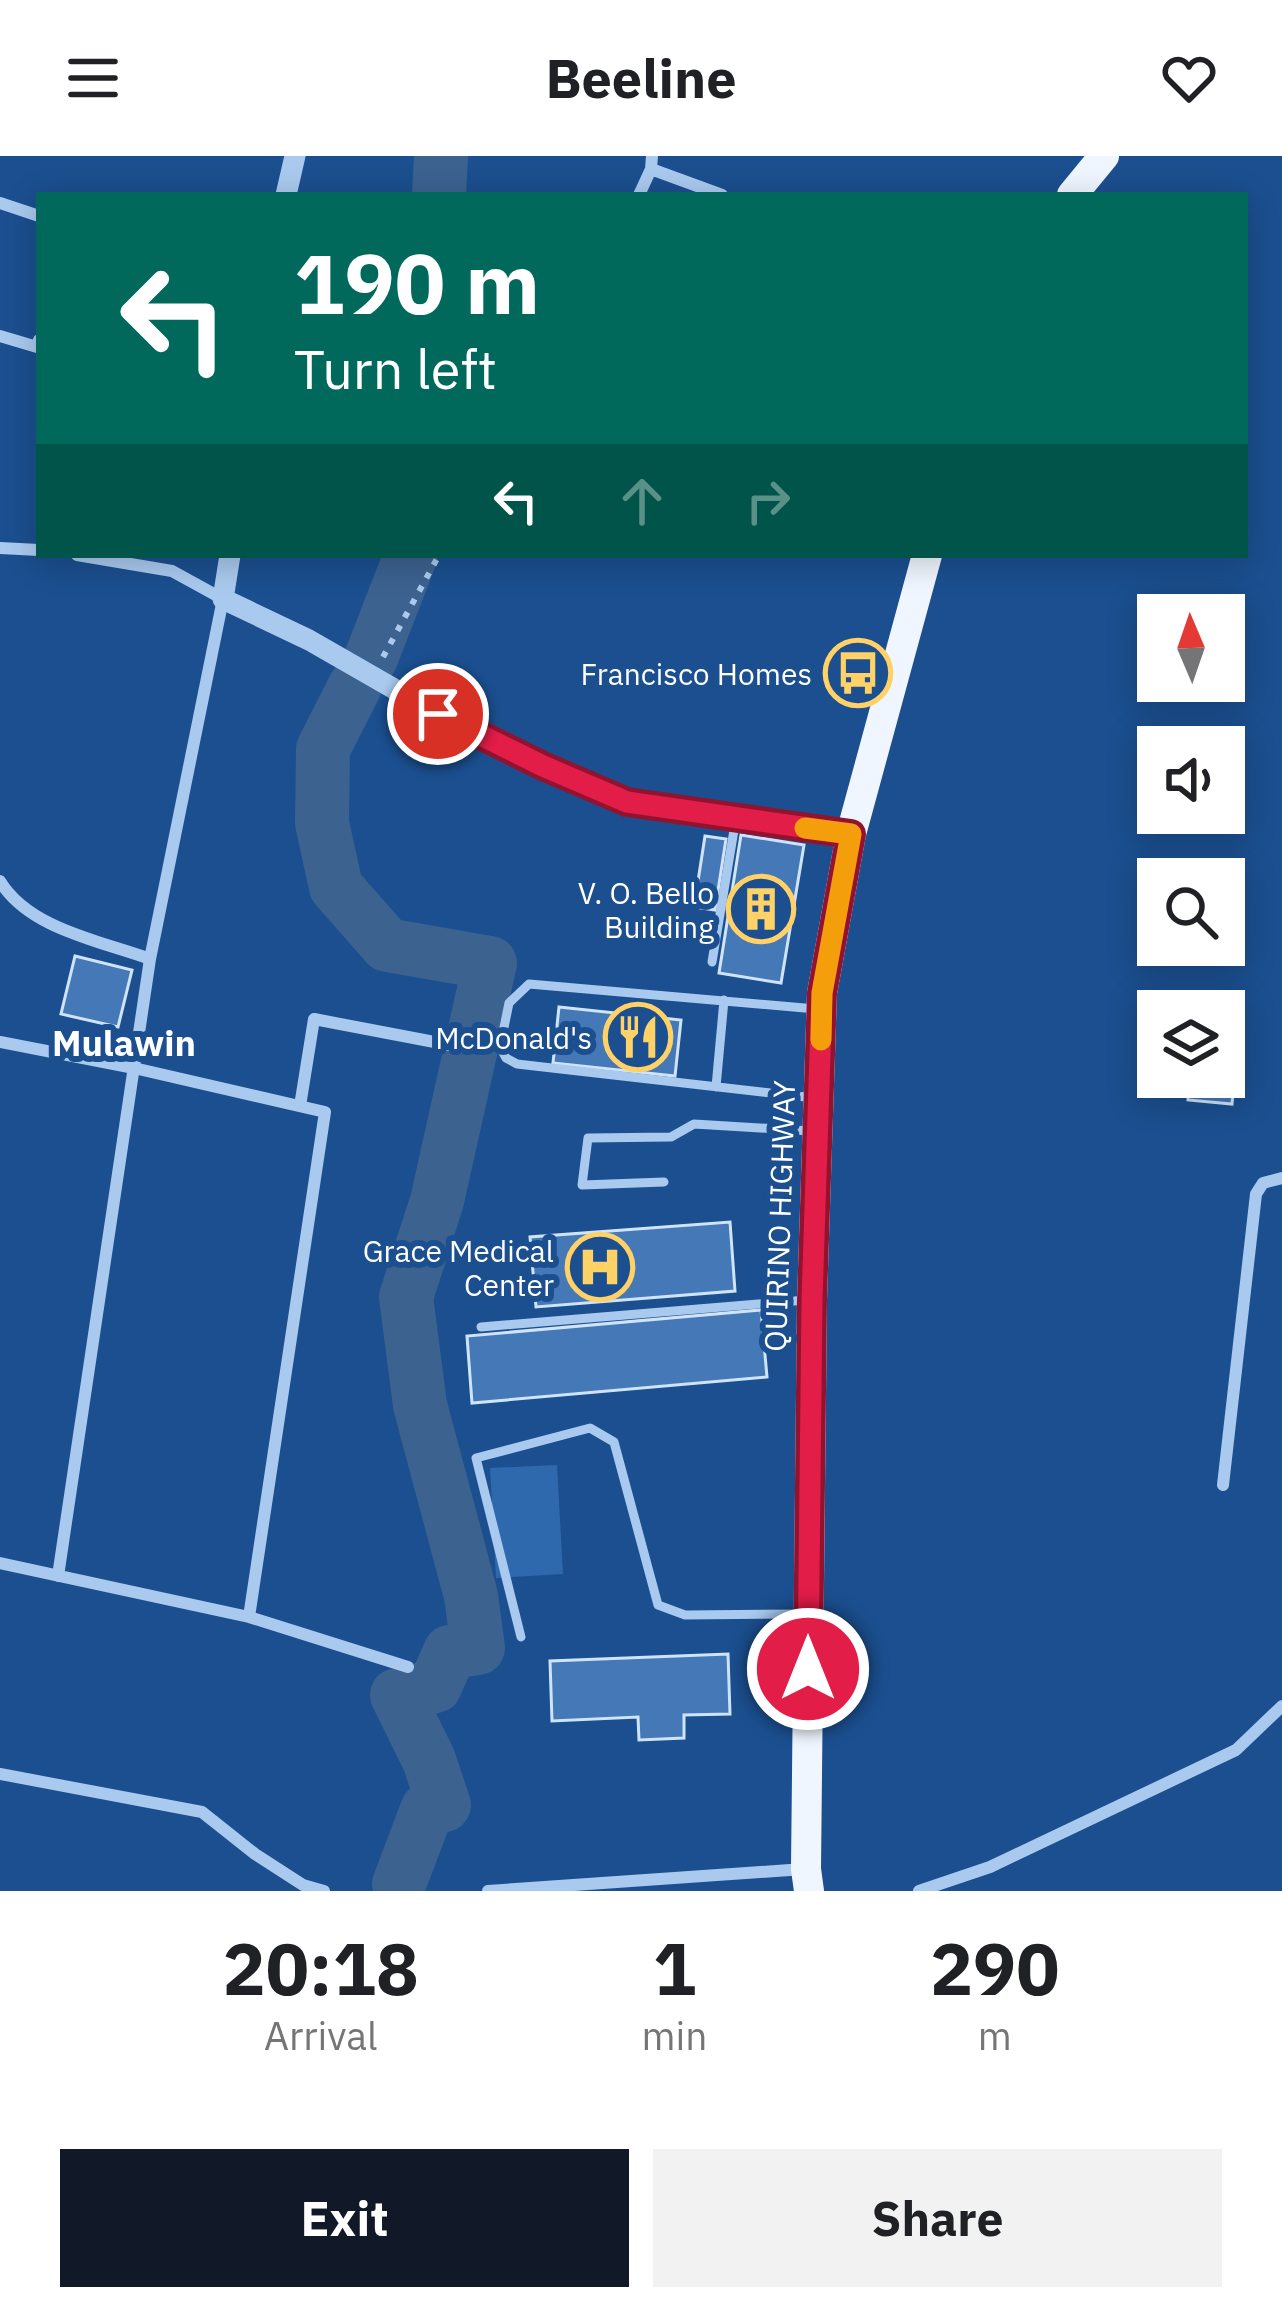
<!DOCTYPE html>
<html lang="en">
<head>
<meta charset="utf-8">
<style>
  body { margin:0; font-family:"IBM Plex Sans",sans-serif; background:#f2f2f2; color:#202124; height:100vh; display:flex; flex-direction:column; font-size:45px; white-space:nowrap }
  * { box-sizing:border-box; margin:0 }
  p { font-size:39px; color:#757577 }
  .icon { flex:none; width:66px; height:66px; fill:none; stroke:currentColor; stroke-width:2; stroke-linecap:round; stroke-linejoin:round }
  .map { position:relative; height:1735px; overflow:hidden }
  .sheet { display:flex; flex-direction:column; background:#fff; flex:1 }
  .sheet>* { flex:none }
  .hud { position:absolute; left:36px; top:36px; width:1212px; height:366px; border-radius:0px; box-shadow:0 6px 30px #0003; background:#00695c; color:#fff; overflow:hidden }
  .needle { width:78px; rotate:358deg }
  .controls { position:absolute; left:1137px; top:438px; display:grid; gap:24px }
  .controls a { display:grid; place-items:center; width:108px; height:108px; border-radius:0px; background:#fff; box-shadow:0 6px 30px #0003; font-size:60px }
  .pin { position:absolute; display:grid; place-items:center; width:102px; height:102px; color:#fff; margin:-51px; border:6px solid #fff; border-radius:50%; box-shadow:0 3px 12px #0007 }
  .me { position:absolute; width:132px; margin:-66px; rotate:0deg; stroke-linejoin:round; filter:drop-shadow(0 0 9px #0008) }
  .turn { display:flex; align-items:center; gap:42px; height:252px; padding:0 60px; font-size:54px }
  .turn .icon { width:156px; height:156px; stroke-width:2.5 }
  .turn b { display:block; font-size:84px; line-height:102px }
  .lanes { display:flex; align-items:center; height:114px; padding:0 60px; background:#0003; justify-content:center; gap:60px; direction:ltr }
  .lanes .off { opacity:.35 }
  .eta { display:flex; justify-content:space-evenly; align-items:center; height:204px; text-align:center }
  .eta b { font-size:72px; font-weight:800; line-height:84px }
  .primary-button { display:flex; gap:24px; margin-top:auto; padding:24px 60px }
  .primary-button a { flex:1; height:138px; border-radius:0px; background:#111827; color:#fff; font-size:48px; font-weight:800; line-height:138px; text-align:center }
  .primary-button a+a { background:#f2f2f2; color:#202124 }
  header { display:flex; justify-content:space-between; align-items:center; height:156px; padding:0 60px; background:#fff; font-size:54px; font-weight:800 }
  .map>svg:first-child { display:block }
  .green { fill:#2e69ad }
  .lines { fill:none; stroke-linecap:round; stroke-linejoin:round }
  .river { stroke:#3c6290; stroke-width:54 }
  .building { fill:#4478b7; stroke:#cfe3fa; stroke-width:3 }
  .path { stroke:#a9c9ee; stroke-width:6; stroke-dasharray:6 9; stroke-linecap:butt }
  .service { stroke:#a9c9ee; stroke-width:9 }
  .minor { stroke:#a9c9ee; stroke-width:12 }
  .tertiary { stroke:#a9c9ee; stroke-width:21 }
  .primary { stroke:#f0f6ff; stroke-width:30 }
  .route-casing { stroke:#92132f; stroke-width:30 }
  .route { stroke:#e11d48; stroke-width:21 }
  .slow { stroke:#f59e0b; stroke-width:21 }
  .labels { text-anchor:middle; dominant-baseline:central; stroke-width:12; stroke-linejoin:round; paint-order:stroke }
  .poi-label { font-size:30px; fill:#fff; stroke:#1b4f8f; text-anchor:end }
  .street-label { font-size:30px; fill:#fff; stroke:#1b4f8f }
  .quarter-label { font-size:36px; font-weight:bold; fill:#fff; stroke:#1b4f8f }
</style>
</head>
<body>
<header><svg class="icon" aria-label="menu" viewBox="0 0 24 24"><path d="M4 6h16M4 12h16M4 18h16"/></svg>Beeline<svg class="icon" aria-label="heart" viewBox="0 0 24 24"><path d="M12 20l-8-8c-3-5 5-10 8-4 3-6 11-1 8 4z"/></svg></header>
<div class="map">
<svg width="1282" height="1735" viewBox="0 0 1282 1735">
  <rect width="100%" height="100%" fill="#1b4f8f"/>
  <path class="green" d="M557,1309L563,1418L496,1422L490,1312Z"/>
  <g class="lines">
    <path class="river" d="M439,39L441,0
      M371,502L411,399
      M355,530L323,593L322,667L336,731L387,789L490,807L437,1045L406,1141L420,1249L471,1440L478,1492L450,1496L435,1530L397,1539L429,1604L444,1649L427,1654L399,1728"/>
  </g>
  <path class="building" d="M741,679L804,689L781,827L719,817Z
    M705,680L726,683L715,754L694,751Z
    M75,800L132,814L118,871L61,858Z
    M559,851L681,864L675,920L553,907Z
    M1224,914H1235L1232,948L1188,944L1189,921H1224Z
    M730,1066L735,1135L536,1151L530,1081Z
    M761,1154L767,1221L472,1247L467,1180Z
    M728,1498L730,1558L684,1559V1582L639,1584L638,1561L552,1565L550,1505Z"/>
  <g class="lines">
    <path class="path" d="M383,501L439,399"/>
    <path class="service" d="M712,806L736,662
      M716,931L724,844
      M814,942L517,908L506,902L500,891L509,847L529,828L816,853
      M664,1026L582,1029L588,982L671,981L694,968L810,975
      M481,1171L806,1144
      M521,1481L476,1302L590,1272L614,1286L658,1449L685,1459L803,1458"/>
    <path class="minor" d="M651,13L722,39
      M639,39L651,13L652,0
      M0,47L39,60
      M0,180L37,191L39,184
      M0,392L39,394
      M0,725C29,773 101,785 150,803
      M0,886L134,912L325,956L249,1461
      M300,950L314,863L466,892
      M1223,1329L1256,1038L1263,1027L1282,1022
      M0,1407L249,1461L408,1511
      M58,1420L150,803L223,443L172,415L77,399
      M0,1618L202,1656L255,1698L303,1729L324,1735
      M488,1735L804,1713
      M919,1735L990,1711L1236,1594L1282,1550"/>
    <path class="tertiary" d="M286,39L295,0
      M230,399L223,443L309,484L438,558L627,647L851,678"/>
    <path class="primary" d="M1072,39L1104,0
      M809,1735L806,1713L812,1144L822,837L851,678L927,399"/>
  </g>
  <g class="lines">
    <g class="route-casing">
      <path id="route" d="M438,558L543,610L627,646L851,678L822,837L812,1144L808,1513"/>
    </g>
    <use href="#route" class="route"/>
    <path class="slow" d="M805,672L851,678L822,837L821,884"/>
  </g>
  <defs>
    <g id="bus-ring" transform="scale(3.45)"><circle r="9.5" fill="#1b4f8f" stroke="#ffd166" stroke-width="1.5"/><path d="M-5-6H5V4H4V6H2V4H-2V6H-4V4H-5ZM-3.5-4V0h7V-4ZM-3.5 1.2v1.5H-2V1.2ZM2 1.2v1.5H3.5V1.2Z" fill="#ffd166"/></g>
    <g id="building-ring" transform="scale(3.45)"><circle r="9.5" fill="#1b4f8f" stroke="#ffd166" stroke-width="1.5"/><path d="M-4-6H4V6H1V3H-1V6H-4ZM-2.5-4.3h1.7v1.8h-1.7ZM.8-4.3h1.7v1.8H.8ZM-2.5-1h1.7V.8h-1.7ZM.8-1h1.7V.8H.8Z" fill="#ffd166"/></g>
    <g id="restaurant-ring" transform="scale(3.45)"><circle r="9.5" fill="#1b4f8f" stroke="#ffd166" stroke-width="1.5"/><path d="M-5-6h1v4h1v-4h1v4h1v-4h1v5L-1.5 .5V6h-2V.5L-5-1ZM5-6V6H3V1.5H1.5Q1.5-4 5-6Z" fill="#ffd166"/></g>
    <g id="hospital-ring" transform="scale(3.45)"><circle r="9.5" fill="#1b4f8f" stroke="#ffd166" stroke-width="1.5"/><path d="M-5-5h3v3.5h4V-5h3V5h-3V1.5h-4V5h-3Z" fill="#ffd166"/></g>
  </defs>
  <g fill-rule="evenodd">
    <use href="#bus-ring" x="858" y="517"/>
    <use href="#building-ring" x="761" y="753"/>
    <use href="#restaurant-ring" x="638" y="881"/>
    <use href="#hospital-ring" x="600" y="1111"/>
  </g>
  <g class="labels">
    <g class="poi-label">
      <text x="812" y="517">Francisco Homes</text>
      <text x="714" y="736">V. O. Bello<tspan x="714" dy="34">Building</tspan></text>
      <text x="592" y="881">McDonald's</text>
      <text x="554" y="1094">Grace Medical<tspan x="554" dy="34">Center</tspan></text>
    </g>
    <g class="street-label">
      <text transform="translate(779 1060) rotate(-88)">QUIRINO HIGHWAY</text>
    </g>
    <g class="quarter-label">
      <text x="124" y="886">Mulawin</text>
    </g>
  </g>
</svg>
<div class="controls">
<a><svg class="needle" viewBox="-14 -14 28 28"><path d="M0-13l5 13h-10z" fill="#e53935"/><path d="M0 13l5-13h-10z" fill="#757577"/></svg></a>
<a><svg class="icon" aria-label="sound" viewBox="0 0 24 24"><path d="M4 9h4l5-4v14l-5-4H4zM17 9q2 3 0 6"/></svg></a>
<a><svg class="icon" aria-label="search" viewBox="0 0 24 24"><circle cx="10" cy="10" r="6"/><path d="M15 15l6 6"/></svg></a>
<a><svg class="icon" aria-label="layers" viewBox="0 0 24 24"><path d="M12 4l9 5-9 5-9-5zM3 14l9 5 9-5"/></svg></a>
</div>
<div class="pin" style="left:438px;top:558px;background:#d93025"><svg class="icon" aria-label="arrive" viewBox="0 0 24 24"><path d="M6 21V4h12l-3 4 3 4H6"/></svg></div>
<svg class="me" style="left:808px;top:1513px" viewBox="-20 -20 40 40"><circle r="17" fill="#e11d48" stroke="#fff" stroke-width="3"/><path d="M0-11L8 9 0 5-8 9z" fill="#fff"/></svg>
<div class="hud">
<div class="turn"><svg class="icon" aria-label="left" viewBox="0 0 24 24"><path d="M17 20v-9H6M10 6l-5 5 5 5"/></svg><div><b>190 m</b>Turn left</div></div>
<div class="lanes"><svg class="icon" aria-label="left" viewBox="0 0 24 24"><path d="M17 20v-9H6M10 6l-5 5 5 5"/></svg><svg class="icon off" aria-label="ahead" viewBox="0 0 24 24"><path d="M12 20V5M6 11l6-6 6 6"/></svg><svg class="icon off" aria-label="right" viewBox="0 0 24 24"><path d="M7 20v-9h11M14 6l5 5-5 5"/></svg></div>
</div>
</div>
<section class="sheet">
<div class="eta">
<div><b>20:18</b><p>Arrival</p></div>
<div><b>1</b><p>min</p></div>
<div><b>290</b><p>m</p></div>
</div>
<div class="primary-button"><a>Exit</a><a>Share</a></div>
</section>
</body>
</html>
